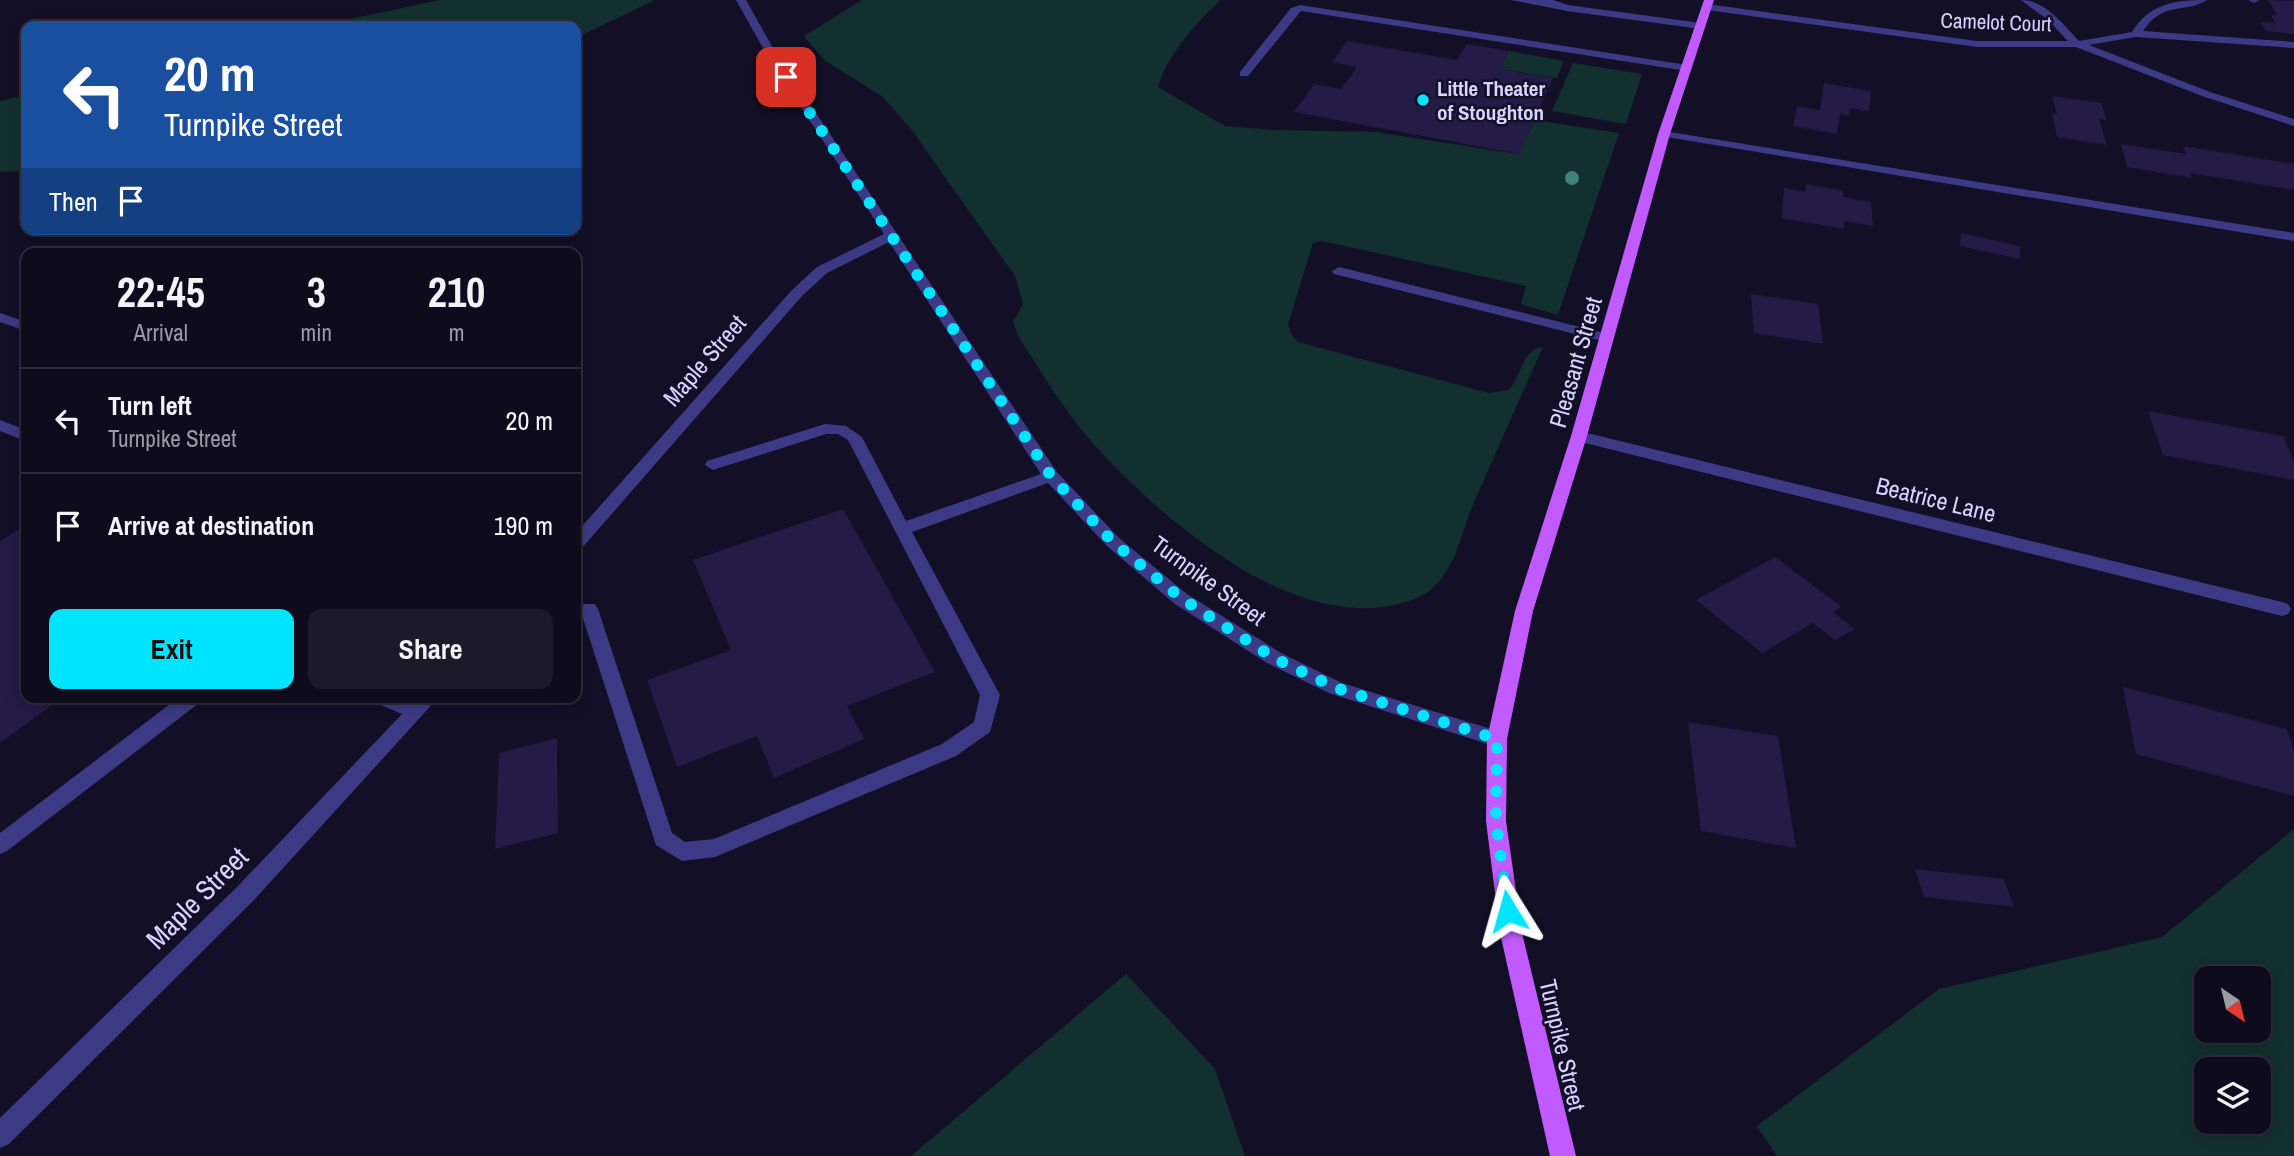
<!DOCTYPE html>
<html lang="en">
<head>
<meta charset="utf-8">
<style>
  body { margin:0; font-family:"Archivo Narrow",sans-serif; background:#1c1929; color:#f1f3f6; height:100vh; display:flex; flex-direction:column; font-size:26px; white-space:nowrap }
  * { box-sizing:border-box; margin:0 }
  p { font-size:23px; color:#9b9ba3 }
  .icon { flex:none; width:38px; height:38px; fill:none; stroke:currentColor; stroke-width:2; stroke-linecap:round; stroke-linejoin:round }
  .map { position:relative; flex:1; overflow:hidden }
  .panel { position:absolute; left:21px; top:248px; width:560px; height:455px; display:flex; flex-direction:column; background:#0e0b1c; border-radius:14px; box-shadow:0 4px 18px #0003,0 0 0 2px #2e2b3b }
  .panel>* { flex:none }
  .banner { position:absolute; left:21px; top:21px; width:560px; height:214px; border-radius:14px; box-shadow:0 4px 18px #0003,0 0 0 2px #2e2b3b; background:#1a4fa0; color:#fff; overflow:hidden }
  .needle { width:46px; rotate:145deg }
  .controls { position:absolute; left:2194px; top:966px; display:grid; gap:14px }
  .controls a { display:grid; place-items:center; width:77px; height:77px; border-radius:14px; background:#0e0b1c; box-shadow:0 4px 18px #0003,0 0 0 2px #2e2b3b; font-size:35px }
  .pin { position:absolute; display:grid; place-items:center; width:60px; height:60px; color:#fff; margin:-30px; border-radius:14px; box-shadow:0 4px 10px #0006 }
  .me { position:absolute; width:77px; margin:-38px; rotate:352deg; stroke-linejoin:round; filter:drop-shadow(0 0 5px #0008) }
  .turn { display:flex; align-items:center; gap:24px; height:147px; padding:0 28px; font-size:32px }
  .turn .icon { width:91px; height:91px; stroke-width:2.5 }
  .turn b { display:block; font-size:49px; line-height:60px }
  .then { display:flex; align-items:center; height:66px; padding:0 28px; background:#0003; gap:14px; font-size:26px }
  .eta { display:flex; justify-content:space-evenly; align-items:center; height:119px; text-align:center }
  .eta b { font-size:42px; font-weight:800; line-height:49px }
  .cta { display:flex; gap:14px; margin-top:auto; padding:14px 28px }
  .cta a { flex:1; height:80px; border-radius:14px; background:#00e5ff; color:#111; font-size:28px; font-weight:800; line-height:80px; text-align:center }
  .cta a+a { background:#1c1929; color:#f1f3f6 }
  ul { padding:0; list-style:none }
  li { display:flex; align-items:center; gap:21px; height:105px; padding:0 28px; border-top:2px solid #2e2b3b }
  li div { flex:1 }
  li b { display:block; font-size:26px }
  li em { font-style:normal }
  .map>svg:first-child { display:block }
  .green { fill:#12302f; fill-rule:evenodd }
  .building { fill:#241b47 }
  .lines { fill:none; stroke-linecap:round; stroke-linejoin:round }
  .minor { fill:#3d3a85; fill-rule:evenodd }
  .major { fill:#c25bff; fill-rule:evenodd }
  .tree { fill:#3d827b }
  .route { stroke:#00e5ff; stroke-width:12; stroke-dasharray:0 21.6 }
  .poi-dot { fill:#00e5ff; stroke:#130f26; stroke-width:2.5 }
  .labels { text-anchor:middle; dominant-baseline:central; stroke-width:5; stroke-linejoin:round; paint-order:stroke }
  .far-street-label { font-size:21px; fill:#d9d4ff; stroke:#130f26 }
  .far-poi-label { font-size:21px; font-weight:bold; fill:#d9d4ff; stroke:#130f26; text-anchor:start }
  .street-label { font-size:24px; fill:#d9d4ff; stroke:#130f26 }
  .near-street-label { font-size:28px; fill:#d9d4ff; stroke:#130f26 }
</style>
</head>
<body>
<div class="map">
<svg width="2294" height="1156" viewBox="0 0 2294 1156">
  <rect width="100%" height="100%" fill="#130f26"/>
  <path class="green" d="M440,0H655L576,38V26H317Z
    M862,0H1221C1196,23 1167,55 1158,87L1225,126L1274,130L1376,132L1518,154L1535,120L1619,133L1558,315L1521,304L1526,286L1322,241L1313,243L1288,324L1291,334L1298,342L1489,393L1509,390C1522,376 1521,350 1543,347C1519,400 1496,453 1472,507C1461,534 1456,566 1434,587C1423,598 1405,603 1390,606C1285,625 1165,521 1098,449C1067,416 1043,374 1018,336L1013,322L1023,304L1015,276L911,129L883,97L824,60L804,36Z
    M1509,51L1564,61L1557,78L1500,69Z
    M1573,63L1642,74L1626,124L1552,111Z
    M26,95V171L0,172V101Z
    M2294,829V1156H1777L1757,1126L1939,989L2162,937ZM2259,978V1031H2207V978ZM2259,1069V1122H2207V1069Z
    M1126,974L1215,1069L1245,1156H911Z"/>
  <path class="building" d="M2268,0L2294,1V34L2266,31L2260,22L2276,23L2270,14L2277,15Z
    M1347,41L1457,60L1467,44L1509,51L1500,69L1553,78L1519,154L1294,112L1314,84L1341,89L1357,67L1332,62Z
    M1824,83L1871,91L1869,111L1850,108L1849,116L1840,114L1837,134L1793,126L1797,106L1820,110Z
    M2052,96L2101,103L2107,120L2099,119L2107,145L2057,137L2052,114H2057Z
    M2121,144L2186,154L2183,146L2294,164V190L2190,173L2192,178L2127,167Z
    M1806,184L1843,191V197L1871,202L1873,226L1844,221V229L1782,218L1784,188L1805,192Z
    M1961,233L2020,246V259L1960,246Z
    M1751,294L1818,304L1823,344L1754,333Z
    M2148,411L2283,436L2294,462V480L2163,455Z
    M843,509L935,672L847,706L864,739L774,778L757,736L677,767L647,680L731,650L693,560Z
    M23,527L26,529V698H62L0,743V541Z
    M1775,557L1842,607L1833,612L1855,629L1835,640L1813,623L1762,653L1696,600Z
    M2123,687L2287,729L2294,752V796L2136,754Z
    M1688,722L1778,736L1796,848L1701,831Z
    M557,738L558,833L495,849L499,753Z
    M1915,869L2004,879L2014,907L1924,897Z"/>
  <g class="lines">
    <path class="minor" d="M736,0H746L777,55L1057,472L1119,538L1187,594L1281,653L1342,683L1504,733L1507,739L1504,745L1497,747L1329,693L1267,663L1175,604L1107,546L1048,483L912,532L1000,695L990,732L956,756L715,857L682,861L656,845L580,609L583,604H595L598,609L672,833L685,842L714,839L942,744L974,722L980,695L848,440L838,434H826L713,470L705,465L707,461L825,424L846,426L862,437L906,521L1041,474L889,242L827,273L802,296L582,548L576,550V533L792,290L817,267L884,234L767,55Z
      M1511,0H1553L1568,5L1701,23L1706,26L1701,29L1567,11Z
      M2021,0C2045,0 2063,24 2079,41L2132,32C2150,3 2175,0 2207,0C2185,14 2164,0 2143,31L2294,42V48L2136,37L2089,45L2210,92L2294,119V126L2202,96L2076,47H1977L1707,10L1702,7L1707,4L1977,41H2068L2048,20Z
      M2248,0H2259L2254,3Z
      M1300,5L1687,65L1692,68L1687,71L1301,11L1248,76H1240V72L1291,8Z
      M1664,131L2294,233V241L1660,136L1658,134Z
      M1339,267L1612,335L1614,338L1607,342L1334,274L1332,271Z
      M0,313L26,322V331L0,322Z
      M0,420L26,430V441L0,431Z
      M1579,431L2282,602L2288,604L2291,609L2288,614L2282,616L1573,440L1571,436Z
      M178,698H201L199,703L7,851L0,854V833Z
      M374,698H403L413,702L417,698H438L253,901L9,1144L0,1148V1118L237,887L402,714L376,703Z"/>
    <path class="major" d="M1704,0H1714L1670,134L1587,436L1533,611L1507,739L1506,821L1522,933L1576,1156H1550L1500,933L1486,821L1487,739L1515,611L1571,436L1658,134Z"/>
  </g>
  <circle class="tree" cx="1572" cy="178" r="7"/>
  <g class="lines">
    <path class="route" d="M786,77L1051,476L1113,542L1181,598L1274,658L1336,688L1497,739L1496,821L1508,911"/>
  </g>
  <circle class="poi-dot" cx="1423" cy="100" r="7"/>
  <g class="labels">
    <g class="far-street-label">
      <text transform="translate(1996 22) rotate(2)">Camelot Court</text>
    </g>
    <g class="far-poi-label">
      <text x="1437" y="88">Little Theater<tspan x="1437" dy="24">of Stoughton</tspan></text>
    </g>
    <g class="street-label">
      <text transform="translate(704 360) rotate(-49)">Maple Street</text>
      <text transform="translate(1575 362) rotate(-74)">Pleasant Street</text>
      <text transform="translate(1936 499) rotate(14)">Beatrice Lane</text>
      <text transform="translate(1209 580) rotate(36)">Turnpike Street</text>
      <text transform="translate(1563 1045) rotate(77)">Turnpike Street</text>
    </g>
    <g class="near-street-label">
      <text transform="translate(197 898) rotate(-45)">Maple Street</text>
    </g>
  </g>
</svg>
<div class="controls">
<a><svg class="needle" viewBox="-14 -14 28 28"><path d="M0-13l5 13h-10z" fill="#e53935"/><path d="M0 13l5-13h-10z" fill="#9b9ba3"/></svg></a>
<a><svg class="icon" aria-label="layers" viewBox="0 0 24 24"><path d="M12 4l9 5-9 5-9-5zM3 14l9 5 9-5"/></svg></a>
</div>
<div class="pin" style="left:786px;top:77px;background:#d93025"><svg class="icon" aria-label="arrive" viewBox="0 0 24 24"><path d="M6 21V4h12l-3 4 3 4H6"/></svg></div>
<svg class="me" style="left:1508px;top:911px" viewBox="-20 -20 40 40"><path d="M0-17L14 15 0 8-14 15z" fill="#00e5ff" stroke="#fff" stroke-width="4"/></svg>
<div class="banner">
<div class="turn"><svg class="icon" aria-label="left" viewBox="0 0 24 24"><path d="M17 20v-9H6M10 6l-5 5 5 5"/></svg><div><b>20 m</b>Turnpike Street</div></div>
<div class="then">Then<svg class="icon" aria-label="arrive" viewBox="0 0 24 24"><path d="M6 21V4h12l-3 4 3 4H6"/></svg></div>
</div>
<section class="panel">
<div class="eta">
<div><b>22:45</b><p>Arrival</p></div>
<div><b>3</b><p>min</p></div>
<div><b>210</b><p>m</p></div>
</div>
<ul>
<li><svg class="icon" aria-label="left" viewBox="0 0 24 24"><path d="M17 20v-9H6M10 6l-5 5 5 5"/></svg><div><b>Turn left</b><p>Turnpike Street</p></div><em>20 m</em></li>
<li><svg class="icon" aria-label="arrive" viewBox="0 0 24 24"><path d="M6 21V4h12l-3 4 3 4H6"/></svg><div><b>Arrive at destination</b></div><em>190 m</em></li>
</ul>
<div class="cta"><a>Exit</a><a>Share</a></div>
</section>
</div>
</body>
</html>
